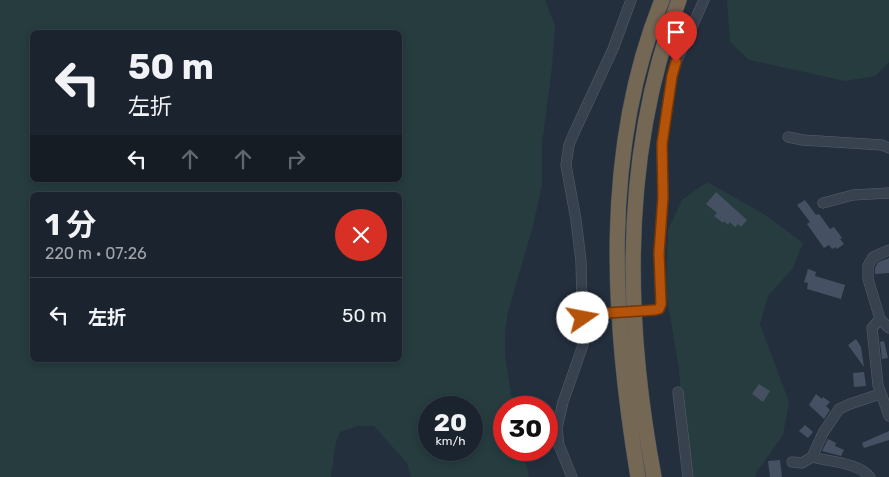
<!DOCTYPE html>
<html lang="ja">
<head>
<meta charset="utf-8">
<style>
  body { margin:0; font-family:Rubik,"Noto Sans JP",sans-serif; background:#282f3a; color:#f1f3f6; height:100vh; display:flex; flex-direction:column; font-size:19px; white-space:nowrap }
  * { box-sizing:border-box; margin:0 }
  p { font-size:16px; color:#a0a4aa }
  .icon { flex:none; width:28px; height:28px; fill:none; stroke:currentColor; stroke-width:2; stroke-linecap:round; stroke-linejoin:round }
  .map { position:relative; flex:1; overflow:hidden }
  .panel { position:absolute; left:30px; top:192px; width:372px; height:170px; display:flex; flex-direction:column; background:#1b232e; border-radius:8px; box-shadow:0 2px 8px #0003,0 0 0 1px #39404a }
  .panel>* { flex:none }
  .guide { position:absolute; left:30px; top:30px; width:372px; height:152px; border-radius:8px; box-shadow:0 2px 8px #0003,0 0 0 1px #39404a; background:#1b232e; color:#f1f3f6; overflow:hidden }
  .speed { position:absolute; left:418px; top:396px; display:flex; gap:10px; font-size:25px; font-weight:700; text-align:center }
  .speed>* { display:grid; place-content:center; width:65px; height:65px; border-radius:50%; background:#1b232e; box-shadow:0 2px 8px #0003,0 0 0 1px #39404a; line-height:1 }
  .speed small { font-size:12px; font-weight:400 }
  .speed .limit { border:8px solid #d22; background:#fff; color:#111 }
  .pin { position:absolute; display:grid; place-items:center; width:42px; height:42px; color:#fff; margin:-51px -21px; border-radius:50% 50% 50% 0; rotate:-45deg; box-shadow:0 0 5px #0007 }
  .pin .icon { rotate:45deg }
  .me { position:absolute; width:55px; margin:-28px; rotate:78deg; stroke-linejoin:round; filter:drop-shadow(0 0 4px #0008) }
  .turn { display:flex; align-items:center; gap:18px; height:105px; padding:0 15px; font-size:22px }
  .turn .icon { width:65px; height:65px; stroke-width:2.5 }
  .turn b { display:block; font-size:35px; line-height:42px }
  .lanes { display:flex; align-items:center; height:48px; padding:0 15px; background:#0003; justify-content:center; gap:25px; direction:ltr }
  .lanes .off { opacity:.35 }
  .round { display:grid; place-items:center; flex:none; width:52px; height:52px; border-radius:26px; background:#282f3a }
  .headline { display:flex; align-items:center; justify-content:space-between; height:85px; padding:0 15px }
  h1 { font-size:30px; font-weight:700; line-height:38px }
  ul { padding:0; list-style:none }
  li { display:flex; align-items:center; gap:15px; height:75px; padding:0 15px; border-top:1px solid #39404a }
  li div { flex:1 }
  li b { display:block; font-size:19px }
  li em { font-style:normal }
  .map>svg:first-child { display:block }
  .green { fill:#263c3f; fill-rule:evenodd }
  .building { fill:#455162 }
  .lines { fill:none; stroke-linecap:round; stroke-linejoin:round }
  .minor-casing { stroke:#565f6c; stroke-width:11 }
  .highway-casing { stroke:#434c59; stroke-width:16 }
  .minor { stroke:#38414e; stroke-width:10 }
  .highway { stroke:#746855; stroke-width:15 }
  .minor-bridge-casing { stroke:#565f6c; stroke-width:11; stroke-linecap:butt }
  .minor-bridge { stroke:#38414e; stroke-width:10 }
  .route-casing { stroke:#753606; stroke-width:12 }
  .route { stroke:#b45309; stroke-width:9 }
</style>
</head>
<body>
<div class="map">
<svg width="889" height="477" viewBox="0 0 889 477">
  <rect width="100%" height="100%" fill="#242f3e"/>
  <path class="green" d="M0,0H545L555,25L552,67L542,144V185L533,226L508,312L505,332V355L513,407L504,408V450H523L529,477H411L407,463L374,426H357L340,432L336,442L331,477H0ZM400,32V180H32V32ZM32,195H400V360H32ZM429,408H471V450H429Z
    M727,0H889V62L875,76L845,81L749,60L730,42Z
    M707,182L764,214L803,243L793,268L768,296L760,324L789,402L783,435L758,470L755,477H683L684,439L679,369L666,291L668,230L682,200Z"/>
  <path class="building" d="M716,192L747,220L741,227L738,224L735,227L730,222L728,225L724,221L723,223L714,216L717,213L706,204Z
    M805,200L816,215L819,214L830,229L834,227L842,238L840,239L844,244L837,249L836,247L832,249L829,245L824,248L807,224L810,222L797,205Z
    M889,258V273L875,274V268L878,262Z
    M808,269L816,272L815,276L845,285L841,299L807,289L808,283L804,282Z
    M856,339L861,347L864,367L848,345Z
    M884,341L888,358L882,359L880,342Z
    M864,372L866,386L854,387L853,373Z
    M759,384L770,391L763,402L752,394Z
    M816,394L822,399L823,397L830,402L826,406L830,410L824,419L809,405Z
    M805,425L813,432L808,438L799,431Z
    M889,431V440L864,448L862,443Z
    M828,439L836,443L835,446L844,450L841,456L822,451Z
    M780,460L782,477H770L768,461Z"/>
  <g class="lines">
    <g class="minor-casing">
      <path id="minor" d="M788,137L803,140L882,145L889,148
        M823,203L853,195L889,193
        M889,250L873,257L868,266V279L880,319L889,328
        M655,310L659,309L661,304L659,253L663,197L662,144L672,76L676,62L704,0
        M880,319L872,328L878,385L889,416
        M678,392L688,477
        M812,457C830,462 857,462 870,477
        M792,462L802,463L812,457L823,433L839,409L850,404L880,394
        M572,477L559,445L557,428L563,402L583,345L581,261L576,220L566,165L569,145L574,133L613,49L631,0"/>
    </g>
    <g class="highway-casing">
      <path id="highway" d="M638,477C612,320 601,151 662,0
        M654,477C624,318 621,153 679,0"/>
    </g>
    <use href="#minor" class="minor"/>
    <use href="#highway" class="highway"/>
    <g class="minor-bridge-casing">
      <path id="minor-bridge" d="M591,314L655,310"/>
    </g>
    <use href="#minor-bridge" class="minor-bridge"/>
  </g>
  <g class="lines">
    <g class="route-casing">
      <path id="route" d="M583,318V315L591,314L655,310L659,309L661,304L659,253L663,197L662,144L672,76L676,62"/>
    </g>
    <use href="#route" class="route"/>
  </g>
</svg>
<div class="speed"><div>20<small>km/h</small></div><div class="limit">30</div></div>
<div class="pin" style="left:676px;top:62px;background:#d93025"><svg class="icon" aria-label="arrive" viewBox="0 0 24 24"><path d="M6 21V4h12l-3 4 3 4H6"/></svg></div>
<svg class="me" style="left:583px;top:318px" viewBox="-20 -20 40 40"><circle r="19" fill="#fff"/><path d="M0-13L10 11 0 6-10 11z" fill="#b45309"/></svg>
<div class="guide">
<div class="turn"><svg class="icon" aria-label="left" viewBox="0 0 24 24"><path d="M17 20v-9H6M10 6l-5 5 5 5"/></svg><div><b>50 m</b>左折</div></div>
<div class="lanes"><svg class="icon" aria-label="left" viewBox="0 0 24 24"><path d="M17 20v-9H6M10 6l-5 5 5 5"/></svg><svg class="icon off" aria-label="ahead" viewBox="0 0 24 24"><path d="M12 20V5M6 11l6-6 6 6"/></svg><svg class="icon off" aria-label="ahead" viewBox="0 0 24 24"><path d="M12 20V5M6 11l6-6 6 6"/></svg><svg class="icon off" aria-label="right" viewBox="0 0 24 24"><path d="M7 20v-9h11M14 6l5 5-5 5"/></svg></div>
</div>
<section class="panel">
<div class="headline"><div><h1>1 分</h1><p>220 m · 07:26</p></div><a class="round" style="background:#d93025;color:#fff"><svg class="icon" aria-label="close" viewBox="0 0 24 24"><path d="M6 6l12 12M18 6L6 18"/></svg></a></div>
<ul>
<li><svg class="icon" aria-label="left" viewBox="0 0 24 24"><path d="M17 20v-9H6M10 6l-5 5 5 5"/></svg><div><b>左折</b></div><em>50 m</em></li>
</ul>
</section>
</div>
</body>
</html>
